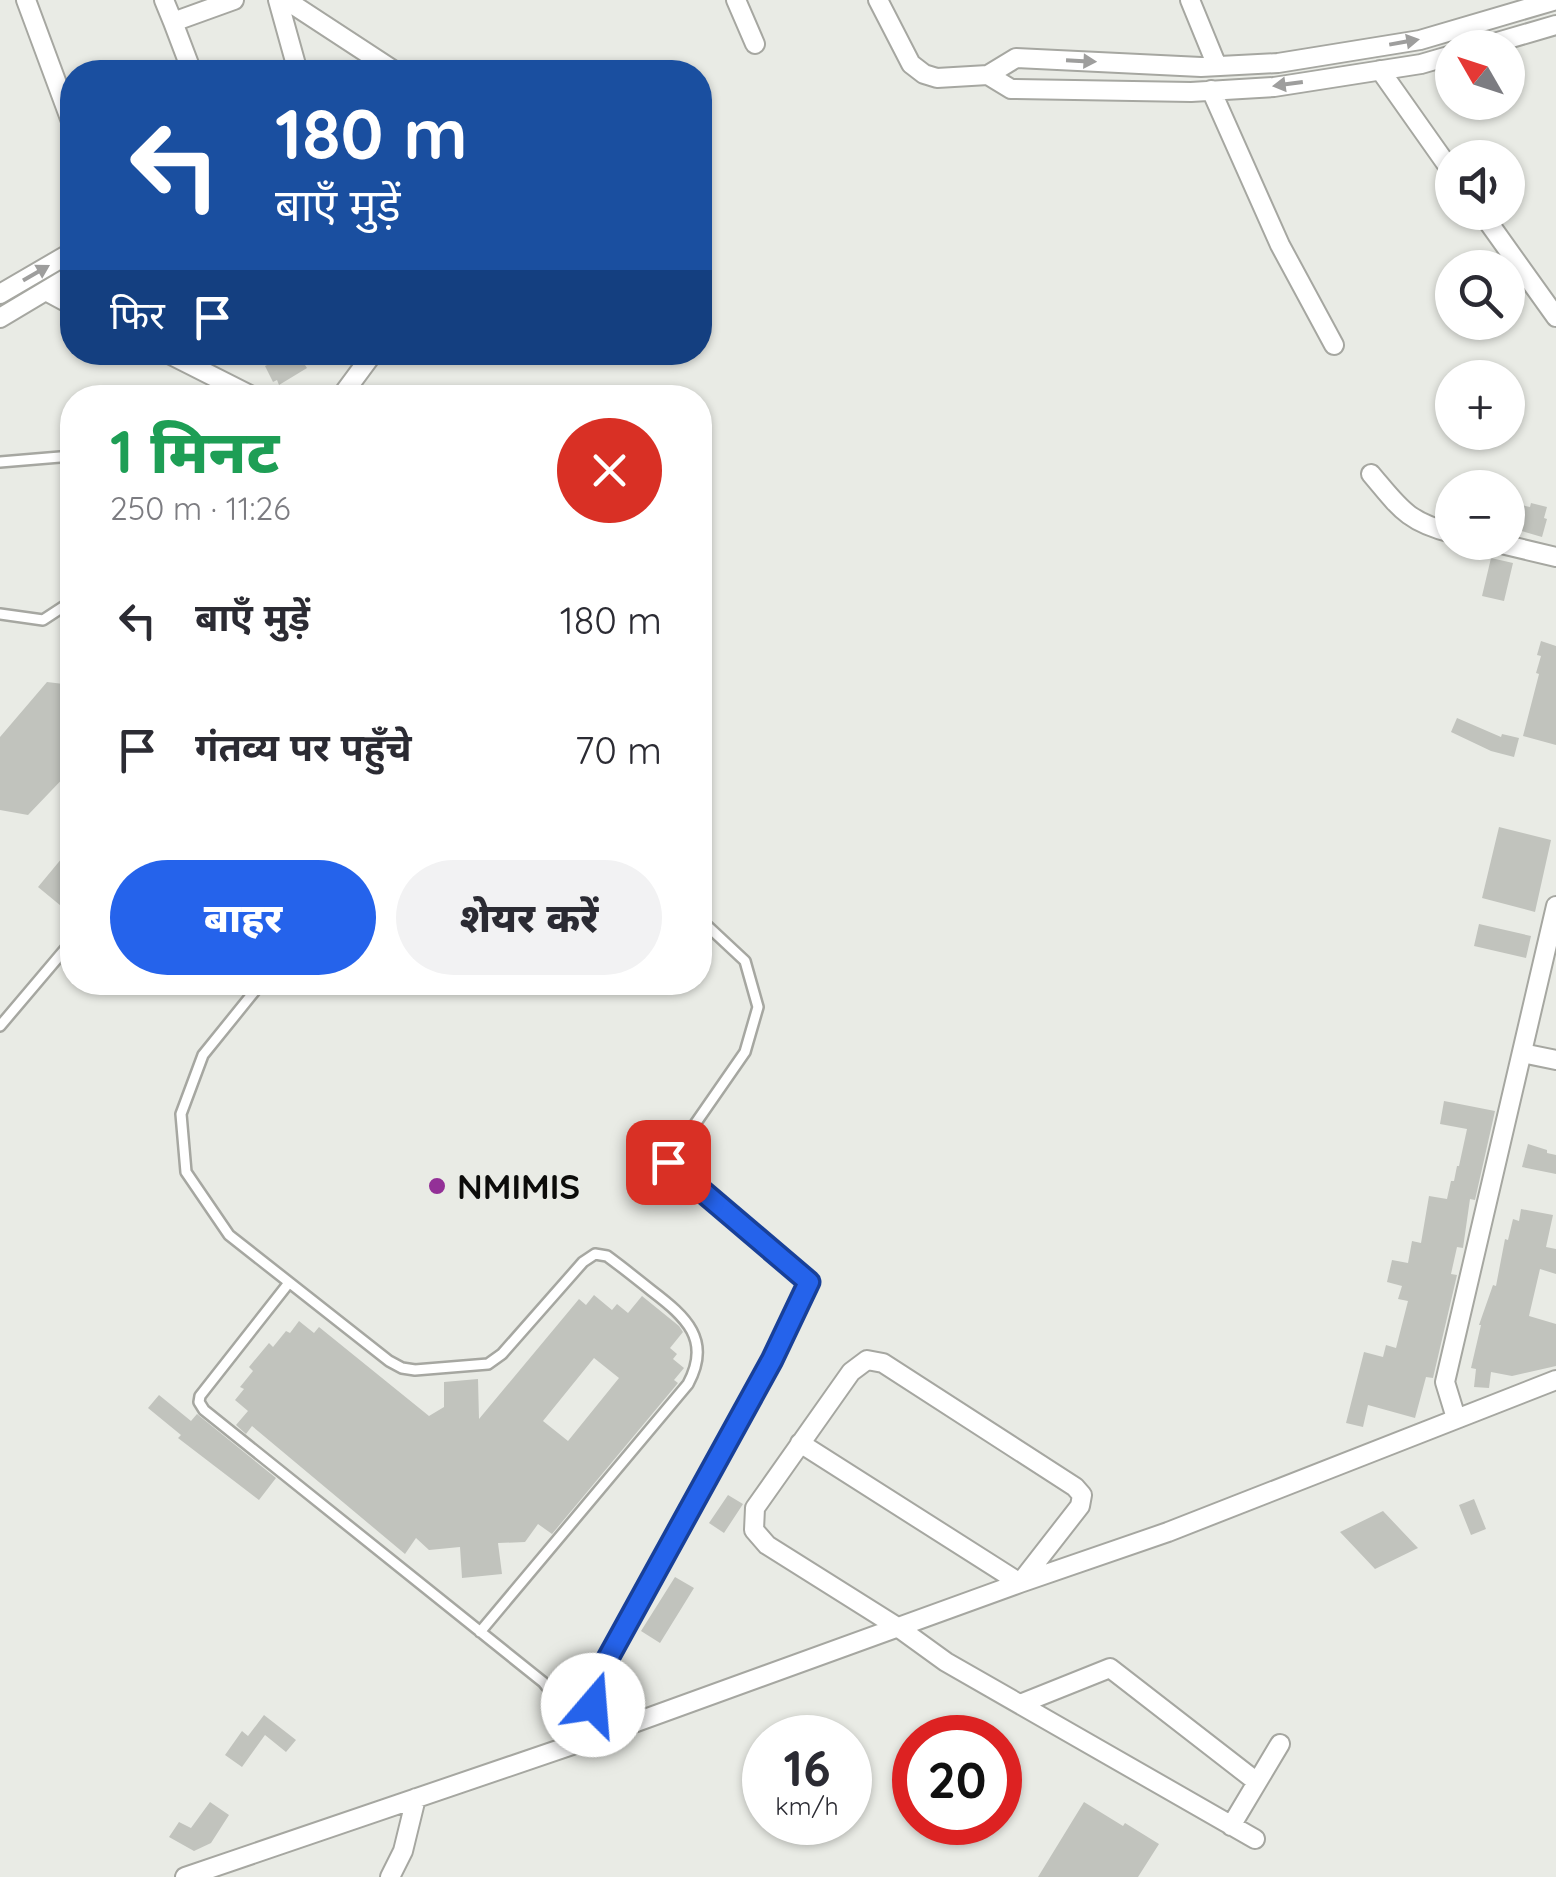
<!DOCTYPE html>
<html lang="hi">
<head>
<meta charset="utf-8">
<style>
  body { margin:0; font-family:Quicksand,"Noto Sans Devanagari",sans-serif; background:#f2f2f3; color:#2b2b33; height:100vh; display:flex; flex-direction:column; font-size:38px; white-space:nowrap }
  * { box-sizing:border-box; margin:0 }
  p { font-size:32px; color:#7c7c81 }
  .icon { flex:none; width:55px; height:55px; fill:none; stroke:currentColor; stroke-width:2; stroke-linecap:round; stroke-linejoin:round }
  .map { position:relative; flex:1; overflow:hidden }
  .sheet { position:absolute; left:60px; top:385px; width:652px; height:610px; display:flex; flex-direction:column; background:#fff; border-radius:40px; box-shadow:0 2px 8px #0004 }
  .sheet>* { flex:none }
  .hud { position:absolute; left:60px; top:60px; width:652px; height:305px; border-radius:40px; box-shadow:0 2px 8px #0004; background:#1a4fa0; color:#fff; overflow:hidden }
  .needle { width:65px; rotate:309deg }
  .controls { position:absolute; left:1435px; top:30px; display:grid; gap:20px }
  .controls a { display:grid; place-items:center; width:90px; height:90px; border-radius:50%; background:#fff; box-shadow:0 2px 8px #0004; font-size:50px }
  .speed { position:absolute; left:742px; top:1715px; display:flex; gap:20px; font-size:50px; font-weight:700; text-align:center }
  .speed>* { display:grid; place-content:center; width:130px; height:130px; border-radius:50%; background:#fff; box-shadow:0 2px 8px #0004; line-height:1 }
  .speed small { font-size:25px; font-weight:400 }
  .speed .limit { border:15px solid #d22; background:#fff; color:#111 }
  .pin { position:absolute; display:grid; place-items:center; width:85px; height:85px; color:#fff; margin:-42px; border-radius:20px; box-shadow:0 5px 15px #0006 }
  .me { position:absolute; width:110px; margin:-55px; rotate:18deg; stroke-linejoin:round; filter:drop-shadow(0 0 8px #0008) }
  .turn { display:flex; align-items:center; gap:35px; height:210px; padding:0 50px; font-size:45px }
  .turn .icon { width:130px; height:130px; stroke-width:2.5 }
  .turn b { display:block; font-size:70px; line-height:85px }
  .then { display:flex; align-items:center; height:95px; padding:0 50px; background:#0003; gap:20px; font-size:38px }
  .round { display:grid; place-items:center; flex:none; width:105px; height:105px; border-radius:52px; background:#f2f2f3 }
  .headline { display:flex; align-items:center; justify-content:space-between; height:170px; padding:0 50px }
  h1 { font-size:60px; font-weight:800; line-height:75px; color:#1e9e55 }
  .cta { display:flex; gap:20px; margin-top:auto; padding:20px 50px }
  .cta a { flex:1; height:115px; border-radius:60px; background:#2563eb; color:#fff; font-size:40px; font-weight:800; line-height:115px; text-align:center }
  .cta a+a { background:#f2f2f3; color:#2b2b33 }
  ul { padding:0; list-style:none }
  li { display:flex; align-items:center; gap:30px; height:130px; padding:0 50px }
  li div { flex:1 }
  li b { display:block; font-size:38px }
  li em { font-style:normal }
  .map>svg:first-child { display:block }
  .building { fill:#c1c3bd; fill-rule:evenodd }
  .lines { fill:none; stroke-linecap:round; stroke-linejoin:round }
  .lane-casing { stroke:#a6a7a1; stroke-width:14 }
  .street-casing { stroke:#a6a7a1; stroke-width:22 }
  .lane { stroke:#fff; stroke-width:9 }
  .street { stroke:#fff; stroke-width:18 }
  .oneway { fill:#9e9e9d }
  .route-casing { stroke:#184099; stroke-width:25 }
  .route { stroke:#2563eb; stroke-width:18 }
  .poi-dot { fill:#933097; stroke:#e9ebe5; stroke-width:4 }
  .labels { text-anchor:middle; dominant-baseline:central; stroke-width:9; stroke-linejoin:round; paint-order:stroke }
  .poi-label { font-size:35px; font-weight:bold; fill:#0c0c0a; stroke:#e9ebe5; text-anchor:start }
</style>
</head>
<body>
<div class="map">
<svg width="1556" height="1877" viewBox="0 0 1556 1877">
  <rect width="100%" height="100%" fill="#e9ebe5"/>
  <path class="building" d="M281,352H327L305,365L307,368L279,385L277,380L273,382L265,366L267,365L266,362Z
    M1508,502L1530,507L1531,503L1547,507L1544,518L1547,519L1542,537L1518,530L1517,535L1508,533Z
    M1491,558L1513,563L1504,601L1482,596Z
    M1541,641L1556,646V745L1523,736L1539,674L1536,673L1541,656L1537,655Z
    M47,682L72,685V769L28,815L0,810V737Z
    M1457,718L1501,737L1502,734L1519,738L1514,757L1491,751L1451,732Z
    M1499,827L1551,840L1535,912L1482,898Z
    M72,846V915L38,887Z
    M1479,924L1531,936L1526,958L1474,946Z
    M1444,1101L1495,1111L1475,1200L1470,1199L1463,1248L1457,1247L1451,1274L1457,1275L1433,1378L1426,1377L1415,1418L1368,1405L1363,1427L1346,1423L1364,1352L1383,1357L1386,1345L1396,1348L1408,1301L1398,1299L1402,1286L1387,1282L1392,1260L1408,1263L1412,1241L1421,1243L1429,1196L1447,1199L1451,1181H1454L1457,1166H1459L1467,1129L1440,1124Z
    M1528,1144L1547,1150V1153L1556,1155V1174L1522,1167Z
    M1521,1209L1553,1215L1546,1247L1556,1249V1274L1540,1269L1529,1316L1556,1324V1366L1512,1376L1491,1372L1489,1388L1474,1387L1476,1369L1471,1368L1481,1325H1479L1493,1285L1496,1286L1505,1239L1508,1240L1513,1219L1519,1221Z
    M594,1295L612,1310L617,1304L628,1313L642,1296L679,1326L683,1332L670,1348L677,1354L673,1359L684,1368L674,1380L678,1383L552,1534L538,1524L525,1542L498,1543L502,1574L462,1578L460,1547L429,1550L416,1538L405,1554L252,1426L246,1434L236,1425L248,1411L235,1400L244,1389L240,1387L253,1371L249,1367L269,1343L273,1347L286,1331L290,1333L299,1321L314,1333L319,1327L429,1416L444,1407V1382L478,1379L479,1419L579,1299L586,1305ZM594,1358L619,1378L568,1441L543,1421Z
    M159,1395L191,1421L197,1414L276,1478L259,1500L178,1438L181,1435L148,1408Z
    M728,1495L743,1504L724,1533L709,1523Z
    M1474,1499L1486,1529L1471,1535L1459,1505Z
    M1383,1511L1418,1548L1375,1569L1340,1532Z
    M675,1577L694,1588L660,1643L641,1631Z
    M264,1715L296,1740L286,1752L265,1735L242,1767L225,1755L242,1731L248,1736Z
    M210,1802L229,1815L211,1843L194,1851L169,1837L179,1822L191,1828Z
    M1084,1802L1123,1826L1125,1823L1159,1844L1138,1877H1038Z"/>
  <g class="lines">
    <g class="lane-casing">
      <path id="lane" d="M0,462L72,456
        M0,614L43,620L72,601
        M262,982L203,1055L181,1114L186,1172L229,1235L389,1361L402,1368L415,1370L488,1364L502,1354L583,1262L595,1254L607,1256C622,1267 637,1279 652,1291C686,1317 712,1340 688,1384L480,1632
        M0,1026L72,941
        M288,1284L200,1396L199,1402L204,1410L543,1682L559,1702L578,1743
        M584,1738L602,1669L772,1359L809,1282L668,1163L745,1052L758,1007L745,961L700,919"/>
    </g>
    <g class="street-casing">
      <path id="street" d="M26,0L72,124
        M164,0L173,22
        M278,0L298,72
        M286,0L396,72
        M736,0L755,44
        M878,0L911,64L924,74L937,78L988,75L1016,58L1201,67L1278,63L1420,40L1556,0
        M1190,0L1217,66
        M1477,48L1556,25
        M1380,70L1452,172
        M192,72L173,22L234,0
        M988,75L1011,89L1191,92L1274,87L1421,64L1452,55
        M1211,90L1280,245L1334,345
        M1481,212L1556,317
        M46,291L72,305
        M0,294L72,252
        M0,318L72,275
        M165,352L256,398
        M340,398L374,352
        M1371,474C1399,507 1407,522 1452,533
        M1493,542L1556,557
        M1522,1053L1556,1060
        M1456,1418L1445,1382L1556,906
        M800,1443L1020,1583L1080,1506L1082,1495L1075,1487L883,1363L867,1360L851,1372L755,1508L754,1530L767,1545L899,1628L946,1662L1255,1839
        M1020,1704L1110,1668L1257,1782
        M1231,1826L1280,1744
        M185,1877L584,1741L1020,1583L1168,1532L1556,1380
        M390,1877L403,1851L416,1798"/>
    </g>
    <use href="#lane" class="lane"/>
    <use href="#street" class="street"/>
  </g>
  <defs><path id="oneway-solid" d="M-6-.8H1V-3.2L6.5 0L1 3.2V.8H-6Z" transform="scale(2.5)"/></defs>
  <g class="oneway">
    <use href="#oneway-solid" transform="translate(1404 42) rotate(-10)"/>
    <use href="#oneway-solid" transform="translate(1081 61) rotate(3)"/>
    <use href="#oneway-solid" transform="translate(1288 84) rotate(172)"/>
    <use href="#oneway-solid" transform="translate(36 273) rotate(-30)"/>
  </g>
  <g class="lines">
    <g class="route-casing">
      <path id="route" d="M593,1705L602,1669L772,1360L809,1282L668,1162"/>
    </g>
    <use href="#route" class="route"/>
  </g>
  <circle class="poi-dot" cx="437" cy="1186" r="10"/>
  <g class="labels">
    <g class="poi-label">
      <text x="457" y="1186">NMIMIS</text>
    </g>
  </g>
</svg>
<div class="controls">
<a><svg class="needle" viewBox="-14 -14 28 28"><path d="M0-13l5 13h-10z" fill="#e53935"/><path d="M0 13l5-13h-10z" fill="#7c7c81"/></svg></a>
<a><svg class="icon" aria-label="sound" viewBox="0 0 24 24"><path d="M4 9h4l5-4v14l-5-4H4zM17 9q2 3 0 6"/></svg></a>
<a><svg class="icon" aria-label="search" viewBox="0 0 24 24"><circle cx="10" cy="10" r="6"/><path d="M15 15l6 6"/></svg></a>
<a>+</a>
<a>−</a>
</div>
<div class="speed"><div>16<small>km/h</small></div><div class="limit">20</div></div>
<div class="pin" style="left:668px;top:1162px;background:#d93025"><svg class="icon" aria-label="arrive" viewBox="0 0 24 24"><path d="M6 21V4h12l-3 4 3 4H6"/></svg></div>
<svg class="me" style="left:593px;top:1705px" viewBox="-20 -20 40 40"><circle r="19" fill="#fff"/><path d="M0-13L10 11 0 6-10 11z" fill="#2563eb"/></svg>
<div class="hud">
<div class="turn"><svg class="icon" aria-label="left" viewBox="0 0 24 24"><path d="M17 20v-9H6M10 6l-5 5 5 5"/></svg><div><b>180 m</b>बाएँ मुड़ें</div></div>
<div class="then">फिर<svg class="icon" aria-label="arrive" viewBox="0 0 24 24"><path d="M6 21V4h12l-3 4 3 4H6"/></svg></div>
</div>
<section class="sheet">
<div class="headline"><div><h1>1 मिनट</h1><p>250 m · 11:26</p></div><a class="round" style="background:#d93025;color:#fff"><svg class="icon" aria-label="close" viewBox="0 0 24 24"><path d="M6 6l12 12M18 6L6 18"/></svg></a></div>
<ul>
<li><svg class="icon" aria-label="left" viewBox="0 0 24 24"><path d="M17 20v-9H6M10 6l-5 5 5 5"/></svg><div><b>बाएँ मुड़ें</b></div><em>180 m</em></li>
<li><svg class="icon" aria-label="arrive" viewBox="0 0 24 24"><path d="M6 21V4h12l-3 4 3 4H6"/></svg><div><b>गंतव्य पर पहुँचे</b></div><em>70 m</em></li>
</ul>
<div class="cta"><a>बाहर</a><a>शेयर करें</a></div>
</section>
</div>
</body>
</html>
